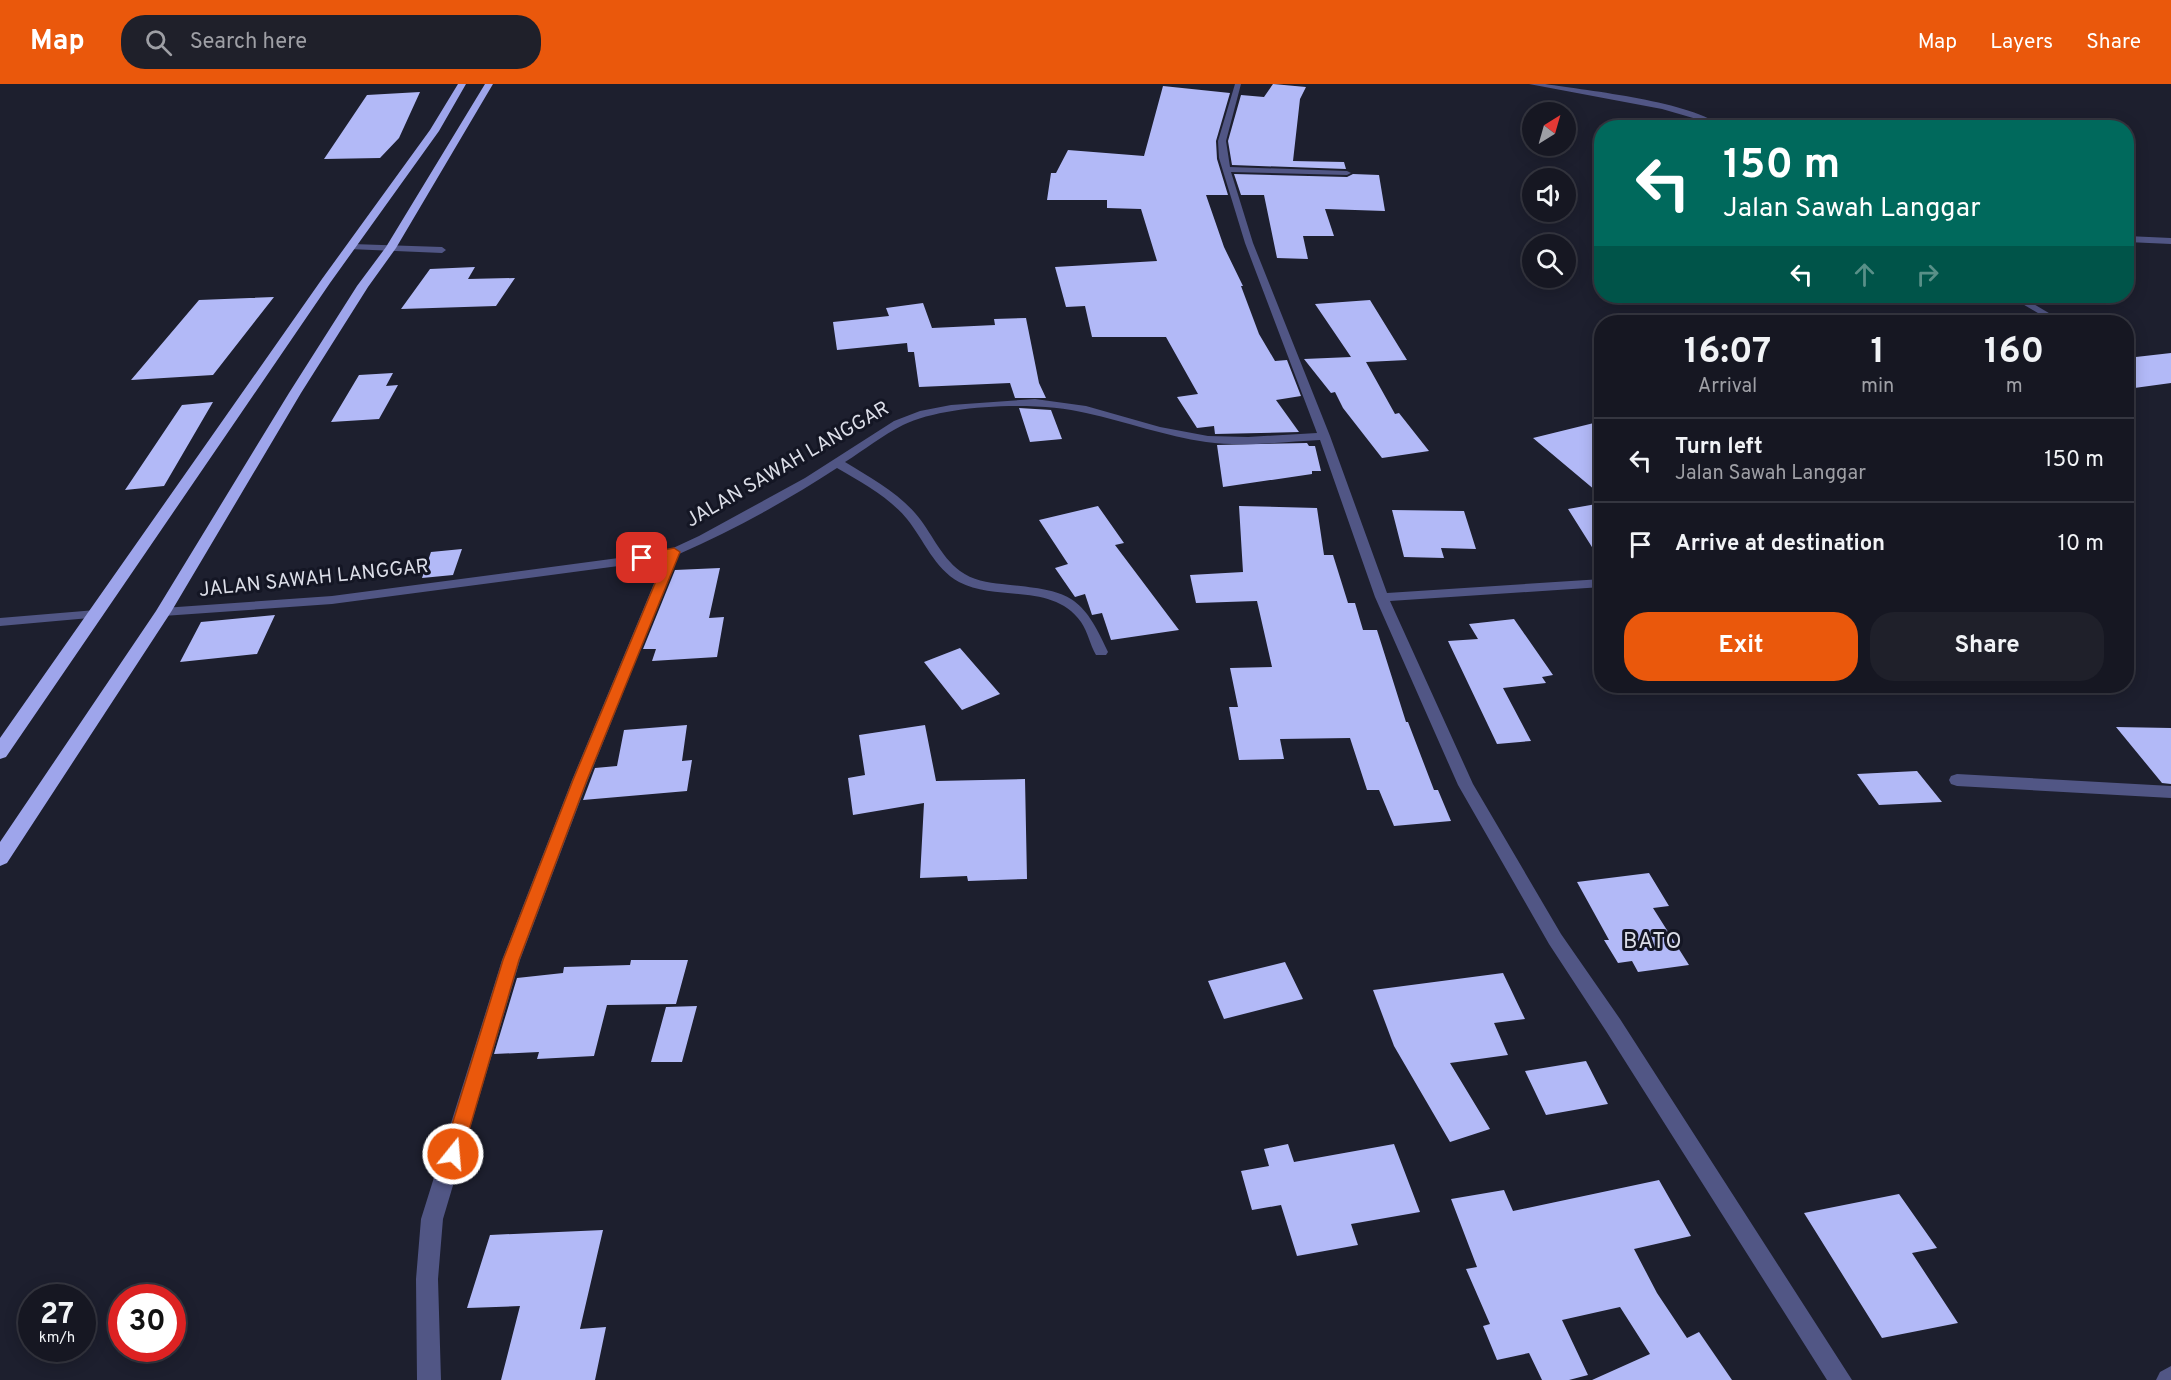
<!DOCTYPE html>
<html lang="en">
<head>
<meta charset="utf-8">
<style>
  body { margin:0; font-family:Overpass,sans-serif; background:#1f202a; color:#f1f3f6; height:100vh; display:flex; flex-direction:column; font-size:22px; white-space:nowrap }
  * { box-sizing:border-box; margin:0 }
  p { font-size:20px; color:#9e9fa5 }
  .icon { flex:none; width:33px; height:33px; fill:none; stroke:currentColor; stroke-width:2; stroke-linecap:round; stroke-linejoin:round }
  .map { position:relative; flex:1; overflow:hidden }
  .sheet { position:absolute; left:1594px; top:231px; width:540px; height:378px; display:flex; flex-direction:column; background:#161722; border-radius:24px; box-shadow:0 3px 15px #0003,0 0 0 2px #353640 }
  .sheet>* { flex:none }
  .guide { position:absolute; left:1594px; top:36px; width:540px; height:183px; border-radius:24px; box-shadow:0 3px 15px #0003,0 0 0 2px #353640; background:#00695c; color:#fff; overflow:hidden }
  .needle { width:39px; rotate:37deg }
  .fabs { position:absolute; left:1522px; top:18px; display:grid; gap:12px }
  .fabs a { display:grid; place-items:center; width:54px; height:54px; border-radius:50%; background:#161722; box-shadow:0 3px 15px #0003,0 0 0 2px #353640; font-size:30px }
  .speed { position:absolute; left:18px; top:1200px; display:flex; gap:12px; font-size:30px; font-weight:700; text-align:center }
  .speed>* { display:grid; place-content:center; width:78px; height:78px; border-radius:50%; background:#161722; box-shadow:0 3px 15px #0003,0 0 0 2px #353640; line-height:1 }
  .speed small { font-size:15px; font-weight:400 }
  .speed .limit { border:9px solid #d22; background:#fff; color:#111 }
  .pin { position:absolute; display:grid; place-items:center; width:51px; height:51px; color:#fff; margin:-26px; border-radius:12px; box-shadow:0 3px 9px #0006 }
  .me { position:absolute; width:66px; margin:-33px; rotate:17deg; stroke-linejoin:round; filter:drop-shadow(0 0 4px #0008) }
  .turn { display:flex; align-items:center; gap:21px; height:126px; padding:0 30px; font-size:27px }
  .turn .icon { width:78px; height:78px; stroke-width:2.5 }
  .turn b { display:block; font-size:42px; line-height:51px }
  .lanes { display:flex; align-items:center; height:57px; padding:0 30px; background:#0003; justify-content:center; gap:30px; direction:ltr }
  .lanes .off { opacity:.35 }
  .eta { display:flex; justify-content:space-evenly; align-items:center; height:102px; text-align:center }
  .eta b { font-size:36px; font-weight:700; line-height:42px }
  .button { display:flex; gap:12px; margin-top:auto; padding:12px 30px }
  .button a { flex:1; height:69px; border-radius:24px; background:#ea580c; color:#fff; font-size:24px; font-weight:700; line-height:69px; text-align:center }
  .button a+a { background:#1f202a; color:#f1f3f6 }
  ul { padding:0; list-style:none }
  li { display:flex; align-items:center; gap:18px; height:84px; padding:0 30px; border-top:2px solid #353640 }
  li div { flex:1 }
  li b { display:block; font-size:22px }
  li em { font-style:normal }
  header { display:flex; align-items:center; gap:36px; box-sizing:border-box; height:84px; padding:0 30px; background:#ea580c; color:#fff }
  header strong { font-size:28px }
  nav { display:flex; gap:33px; margin-inline-start:auto; font-size:21px }
  .search { width:420px; height:54px; background:#1f202a; display:flex; align-items:center; gap:15px; box-sizing:border-box; padding:0 21px; border-radius:24px; color:#9e9fa5; font-size:22px }
  .map>svg:first-child { display:block }
  .building { fill:#b2b9f7 }
  .lines { fill:none; stroke-linecap:round; stroke-linejoin:round }
  .lane { fill:#515685; fill-rule:evenodd }
  .street { fill:#515685; fill-rule:evenodd }
  .highway { fill:#9ea5eb; fill-rule:evenodd }
  .route { fill:#ea580c; stroke:#983908; stroke-width:1.5 }
  .labels { text-anchor:middle; dominant-baseline:central; stroke-width:6; stroke-linejoin:round; paint-order:stroke }
  .street-label { font-size:20px; fill:#dcdee8; stroke:#141624 }
  .quarter-label { font-size:22px; letter-spacing:1.5px; fill:#dcdee8; stroke:#141624 }
</style>
</head>
<body>
<header>
<strong>Map</strong>
<div class="search"><svg class="icon" aria-label="search" viewBox="0 0 24 24"><circle cx="10" cy="10" r="6"/><path d="M15 15l6 6"/></svg>Search here</div>
<nav><a>Map</a><a>Layers</a><a>Share</a></nav>
</header>
<div class="map">
<svg width="2171" height="1296" viewBox="0 0 2171 1296">
  <rect width="100%" height="100%" fill="#1d1f2e"/>
  <path class="building" d="M1273,0L1306,3L1300,15L1293,77L1344,78L1346,85L1232,81L1228,57L1241,11L1264,13Z
    M1163,2L1230,9L1216,57L1217,75L1228,111H1206L1224,163L1243,202H1241L1259,250L1275,277L1287,276L1301,312L1276,316L1299,348L1215,350L1214,342L1197,344L1177,313L1198,310L1166,253H1092L1085,222L1066,223L1055,183L1157,177L1141,125L1107,124V116H1047L1051,89H1056L1068,66L1144,72Z
    M420,8L399,54L380,74L324,75L367,11Z
    M1234,90L1347,93L1353,90L1379,91L1385,127L1325,125L1334,152H1303L1308,175L1277,174L1264,111H1241Z
    M475,183L468,195L515,194L496,222L401,225L430,185Z
    M274,213L213,291L131,296L199,216Z
    M1370,216L1407,276L1366,278L1395,330L1399,329L1429,367L1382,374L1343,324L1335,308L1331,309L1304,275L1351,273L1315,220Z
    M923,219L932,244L995,241L994,235L1026,234L1039,299L1046,314H1015L1010,299L919,303L914,268H908L907,259L837,266L833,238L889,232L886,224Z
    M2171,269V299L2127,305V274Z
    M393,289L386,302L398,301L379,335L331,338L359,291Z
    M213,318L164,402L125,406L182,321Z
    M1019,324L1051,326L1062,355L1030,358Z
    M1602,337V412L1533,354Z
    M1307,359L1309,362H1315L1321,387H1312V390L1223,403L1217,361Z
    M1602,419V479L1568,425Z
    M1098,422L1124,459L1115,461L1179,546L1111,556L1102,529L1092,531L1085,510L1075,513L1055,484L1068,480L1039,436Z
    M1239,422L1317,424L1324,471H1333L1348,519H1355L1363,546H1377L1406,638H1408L1434,706H1438L1451,737L1394,742L1379,706H1367L1350,654L1280,655L1284,675L1239,676L1229,623H1238L1230,584L1272,583L1257,517L1196,519L1190,491L1243,488Z
    M1392,426L1464,427L1476,465L1441,464L1444,474L1404,473Z
    M462,465L453,491L422,494L431,468Z
    M720,484L709,534L724,533L717,573L652,577L656,565H643L675,486Z
    M275,531L257,570L180,578L201,538Z
    M1514,535L1553,591L1542,593L1546,599L1503,604L1531,657L1497,660L1448,557L1478,555L1469,540Z
    M960,564L1000,610L962,626L924,578Z
    M687,641L682,677L692,676L687,707L583,716L595,684L617,682L624,646Z
    M925,641L936,697L1025,695L1027,795L968,797L967,792L920,794L924,719L853,731L848,694L865,691L859,651Z
    M2116,643L2171,644V700L2162,699Z
    M1917,687L1942,718L1879,721L1857,690Z
    M1649,789L1669,822L1653,824L1689,881L1638,888L1632,877L1618,879L1604,856H1609L1577,798Z
    M631,876H688L676,920L607,921L594,972L537,975L539,968L494,970L517,894L563,889L564,883L630,881Z
    M1285,878L1303,915L1224,935L1208,897Z
    M1503,889L1525,935L1494,939L1508,971L1450,979L1490,1045L1450,1058L1394,962L1373,906Z
    M697,922L682,978H651L666,923Z
    M1586,977L1608,1020L1546,1031L1525,987Z
    M1288,1060L1294,1078L1394,1060L1420,1128L1351,1140L1358,1161L1297,1172L1281,1121L1252,1126L1241,1087L1269,1082L1264,1065Z
    M1659,1096L1691,1152L1634,1165L1657,1209L1687,1254L1699,1248L1732,1296H1592L1650,1270L1620,1223L1562,1236L1588,1291L1569,1296H1542L1529,1269L1497,1276L1483,1242L1490,1240L1466,1185L1477,1183L1451,1115L1504,1106L1513,1127Z
    M1899,1110L1937,1164L1912,1169L1958,1239L1882,1254L1804,1129Z
    M603,1146L580,1245L606,1243L595,1296H501L520,1222L467,1224L490,1151Z"/>
  <g class="lines">
    <path class="lane" d="M352,160L442,163L446,166L442,169L349,165L348,163Z
      M2009,212H2020L2064,238H2053Z"/>
    <path class="street" d="M1235,0H1241L1226,57L1230,83L1347,87L1351,89L1347,91L1231,88L1253,159L1330,352L1387,509L1602,495V503L1390,517L1473,700L1561,850L1620,935L1852,1296H1827L1606,947L1549,860L1458,701L1375,513L1320,356C1283,358 1243,363 1206,358C1165,352 1127,338 1086,329C1039,317 946,320 903,341C883,351 864,366 845,378C869,393 897,408 915,429C931,447 940,472 960,487C972,496 988,499 1002,500C1066,507 1081,507 1108,568L1106,571H1096C1090,561 1088,548 1081,538C1053,498 997,518 959,498C934,484 924,456 907,435C889,413 861,398 837,384C788,416 734,446 679,470L588,696L520,876L443,1135L438,1195L441,1296H417L416,1195L421,1135L502,876L572,696L665,473L626,481L332,520L163,532L156,528L163,524L332,512L626,473L671,465L699,452L805,394L894,337L920,327L951,321L1035,315L1086,322L1160,343L1208,352L1248,353L1317,349L1245,159L1219,74L1218,57Z
      M1529,0H1545C1590,7 1691,17 1725,44H1716L1707,38L1662,25Z
      M2127,152L2171,154V160L2127,158Z
      M96,526L101,527L103,530L101,533L0,542V534Z
      M1957,690L2171,702V714L1957,702L1951,700L1949,696L1951,692Z
      M2171,1282V1296H2156L2160,1288Z"/>
    <path class="highway" d="M458,0H466L439,47L330,199L6,673L0,675V654L322,195L430,46Z
      M485,0H493L396,164L368,203L301,309L171,528L7,779L0,782V758L156,527L289,309L357,202L386,163Z"/>
  </g>
  <path class="route" d="M674,464L680,468L587,696L519,876L462,1070L459,1076L453,1079L446,1076L443,1070L503,876L573,696L666,473L642,477L636,474L638,471Z"/>
  <g class="labels">
    <g class="street-label">
      <text transform="translate(788 381) rotate(-30)">JALAN SAWAH LANGGAR</text>
      <text transform="translate(314 495) rotate(-6)">JALAN SAWAH LANGGAR</text>
    </g>
    <g class="quarter-label">
      <text x="1653" y="858">BATO</text>
    </g>
  </g>
</svg>
<div class="fabs">
<a><svg class="needle" viewBox="-14 -14 28 28"><path d="M0-13l5 13h-10z" fill="#e53935"/><path d="M0 13l5-13h-10z" fill="#9e9fa5"/></svg></a>
<a><svg class="icon" aria-label="sound" viewBox="0 0 24 24"><path d="M4 9h4l5-4v14l-5-4H4zM17 9q2 3 0 6"/></svg></a>
<a><svg class="icon" aria-label="search" viewBox="0 0 24 24"><circle cx="10" cy="10" r="6"/><path d="M15 15l6 6"/></svg></a>
</div>
<div class="speed"><div>27<small>km/h</small></div><div class="limit">30</div></div>
<div class="pin" style="left:642px;top:474px;background:#d93025"><svg class="icon" aria-label="arrive" viewBox="0 0 24 24"><path d="M6 21V4h12l-3 4 3 4H6"/></svg></div>
<svg class="me" style="left:453px;top:1070px" viewBox="-20 -20 40 40"><circle r="17" fill="#ea580c" stroke="#fff" stroke-width="3"/><path d="M0-11L8 9 0 5-8 9z" fill="#fff"/></svg>
<div class="guide">
<div class="turn"><svg class="icon" aria-label="left" viewBox="0 0 24 24"><path d="M17 20v-9H6M10 6l-5 5 5 5"/></svg><div><b>150 m</b>Jalan Sawah Langgar</div></div>
<div class="lanes"><svg class="icon" aria-label="left" viewBox="0 0 24 24"><path d="M17 20v-9H6M10 6l-5 5 5 5"/></svg><svg class="icon off" aria-label="ahead" viewBox="0 0 24 24"><path d="M12 20V5M6 11l6-6 6 6"/></svg><svg class="icon off" aria-label="right" viewBox="0 0 24 24"><path d="M7 20v-9h11M14 6l5 5-5 5"/></svg></div>
</div>
<section class="sheet">
<div class="eta">
<div><b>16:07</b><p>Arrival</p></div>
<div><b>1</b><p>min</p></div>
<div><b>160</b><p>m</p></div>
</div>
<ul>
<li><svg class="icon" aria-label="left" viewBox="0 0 24 24"><path d="M17 20v-9H6M10 6l-5 5 5 5"/></svg><div><b>Turn left</b><p>Jalan Sawah Langgar</p></div><em>150 m</em></li>
<li><svg class="icon" aria-label="arrive" viewBox="0 0 24 24"><path d="M6 21V4h12l-3 4 3 4H6"/></svg><div><b>Arrive at destination</b></div><em>10 m</em></li>
</ul>
<div class="button"><a>Exit</a><a>Share</a></div>
</section>
</div>
</body>
</html>
